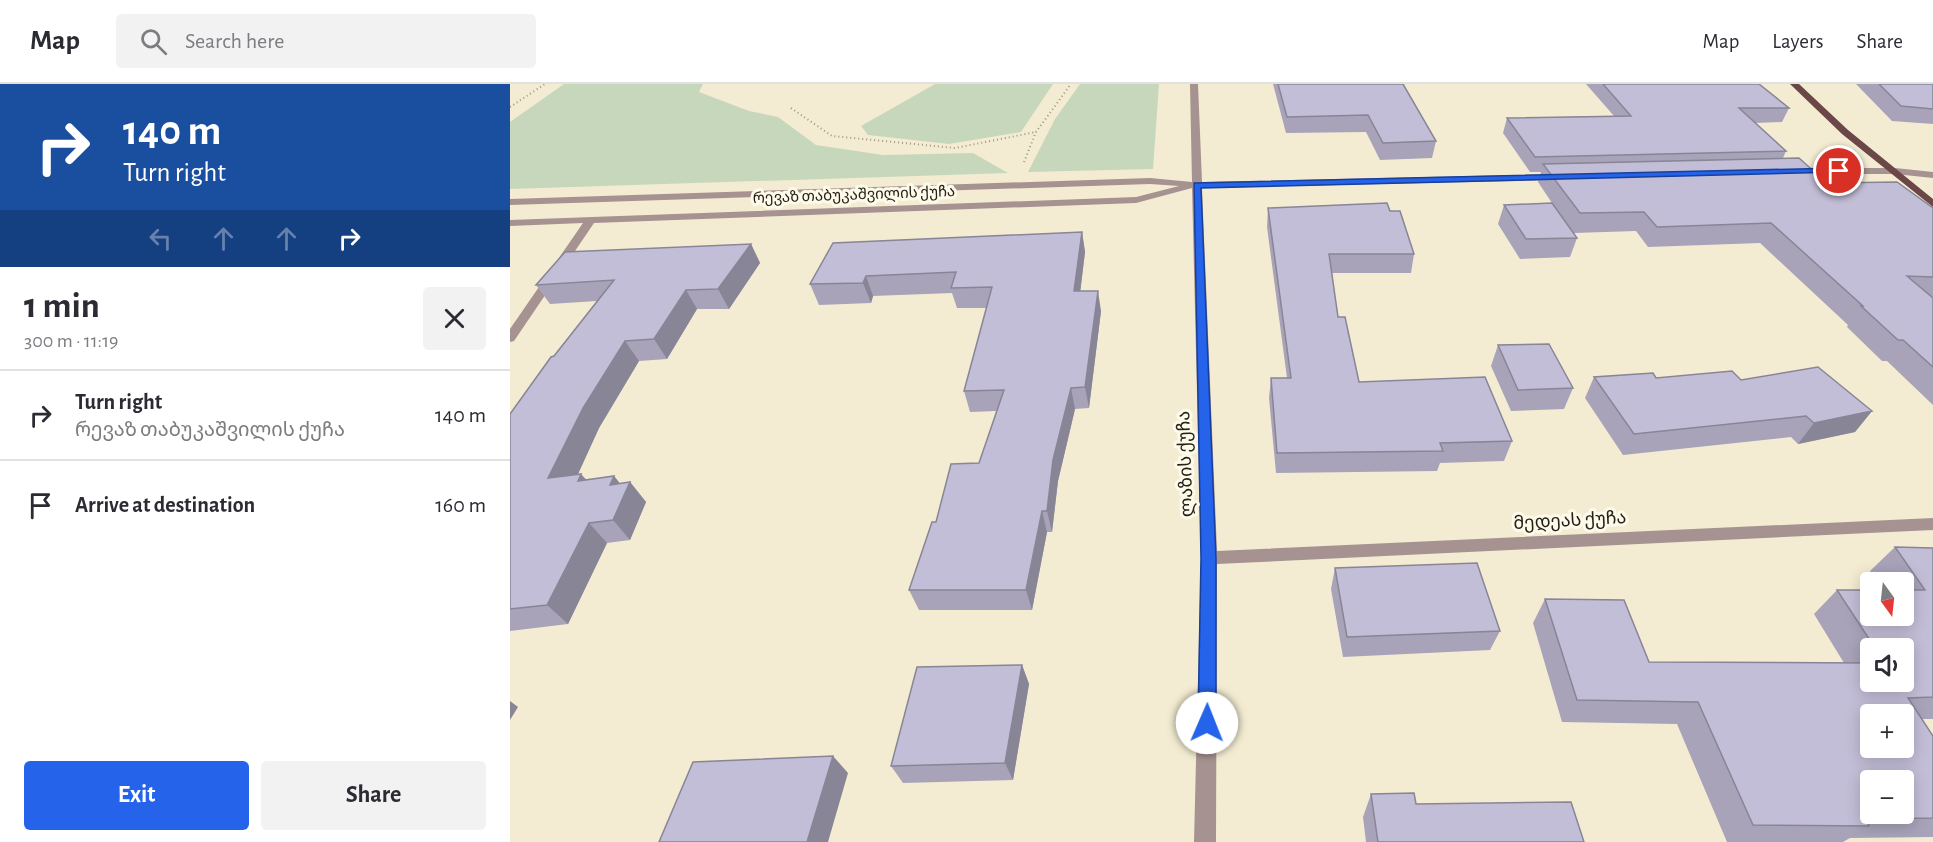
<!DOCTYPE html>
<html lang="en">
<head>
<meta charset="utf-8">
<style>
  body { margin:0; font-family:"Alegreya Sans","Noto Sans Georgian",sans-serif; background:#f2f2f3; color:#2b2b33; height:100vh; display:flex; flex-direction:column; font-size:22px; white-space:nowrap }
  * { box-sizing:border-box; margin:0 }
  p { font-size:20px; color:#7c7c81 }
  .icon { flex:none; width:33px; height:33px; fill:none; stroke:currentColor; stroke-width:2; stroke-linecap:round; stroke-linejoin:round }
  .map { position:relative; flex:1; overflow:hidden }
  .drawer { display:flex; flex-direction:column; background:#fff; width:510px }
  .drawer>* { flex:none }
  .hud { background:#1a4fa0; color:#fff; overflow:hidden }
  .needle { width:39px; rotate:165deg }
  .tools { position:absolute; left:1350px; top:488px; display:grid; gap:12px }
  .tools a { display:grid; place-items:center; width:54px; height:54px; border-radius:6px; background:#fff; box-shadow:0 3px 15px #0003; font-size:30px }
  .pin { position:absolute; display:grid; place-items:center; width:51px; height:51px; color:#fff; margin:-26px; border:3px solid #fff; border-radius:50%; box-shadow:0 2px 6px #0007 }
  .me { position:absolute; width:66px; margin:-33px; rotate:1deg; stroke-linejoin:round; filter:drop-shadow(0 0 4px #0008) }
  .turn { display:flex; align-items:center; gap:21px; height:126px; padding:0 24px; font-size:27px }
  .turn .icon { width:78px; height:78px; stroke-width:2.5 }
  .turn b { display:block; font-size:42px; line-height:51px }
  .lanes { display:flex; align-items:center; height:57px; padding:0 24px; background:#0003; justify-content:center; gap:30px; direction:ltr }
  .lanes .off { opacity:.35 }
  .round { display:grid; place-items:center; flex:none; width:63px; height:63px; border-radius:6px; background:#f2f2f3 }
  .overview { display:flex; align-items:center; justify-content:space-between; height:102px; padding:0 24px }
  h1 { font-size:36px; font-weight:700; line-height:45px }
  .action { display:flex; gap:12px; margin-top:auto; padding:12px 24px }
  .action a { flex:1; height:69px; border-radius:6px; background:#2563eb; color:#fff; font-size:24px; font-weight:700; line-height:69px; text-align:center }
  .action a+a { background:#f2f2f3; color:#2b2b33 }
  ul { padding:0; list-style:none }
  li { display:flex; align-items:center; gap:18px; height:90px; padding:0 24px; border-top:2px solid #e1e1e2 }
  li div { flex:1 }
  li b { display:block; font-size:22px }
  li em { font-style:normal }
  header { display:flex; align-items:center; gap:36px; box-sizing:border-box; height:84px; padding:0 30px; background:#fff; border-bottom:2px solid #e1e1e2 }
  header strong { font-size:28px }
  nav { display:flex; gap:33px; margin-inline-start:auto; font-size:21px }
  .search { width:420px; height:54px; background:#f2f2f3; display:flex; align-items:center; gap:15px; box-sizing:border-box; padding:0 21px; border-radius:6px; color:#7c7c81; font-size:22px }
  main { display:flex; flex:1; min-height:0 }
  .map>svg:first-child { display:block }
  .green { fill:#c7d7bb }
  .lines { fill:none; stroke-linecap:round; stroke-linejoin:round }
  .path { stroke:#9c9784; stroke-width:2; stroke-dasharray:1 3; stroke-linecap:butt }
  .minor { fill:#a69290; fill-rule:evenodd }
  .major { fill:#6b4847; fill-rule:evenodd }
  .wall { fill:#a8a3b9; fill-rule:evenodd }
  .shaded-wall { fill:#888596 }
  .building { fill:#c3bed7; stroke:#888596; stroke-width:1.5; fill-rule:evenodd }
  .route { fill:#2563eb; stroke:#184099; stroke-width:1.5 }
  .labels { text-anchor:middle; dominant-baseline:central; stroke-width:6; stroke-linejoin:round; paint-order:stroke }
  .far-street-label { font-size:15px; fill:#242218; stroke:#fefaea }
  .street-label { font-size:18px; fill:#242218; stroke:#fefaea }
</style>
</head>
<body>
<header>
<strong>Map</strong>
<div class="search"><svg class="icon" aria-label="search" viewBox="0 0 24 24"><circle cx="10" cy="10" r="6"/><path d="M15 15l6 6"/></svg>Search here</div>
<nav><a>Map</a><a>Layers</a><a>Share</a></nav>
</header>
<main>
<section class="drawer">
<div class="hud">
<div class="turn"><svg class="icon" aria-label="right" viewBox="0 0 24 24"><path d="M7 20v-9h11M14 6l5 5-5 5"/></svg><div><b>140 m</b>Turn right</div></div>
<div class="lanes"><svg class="icon off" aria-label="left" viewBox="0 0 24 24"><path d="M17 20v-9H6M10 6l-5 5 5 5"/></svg><svg class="icon off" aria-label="ahead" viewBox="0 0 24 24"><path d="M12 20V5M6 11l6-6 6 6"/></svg><svg class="icon off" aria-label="ahead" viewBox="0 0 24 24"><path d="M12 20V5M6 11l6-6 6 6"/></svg><svg class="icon" aria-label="right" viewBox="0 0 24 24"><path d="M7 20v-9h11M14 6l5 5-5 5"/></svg></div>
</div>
<div class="overview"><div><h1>1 min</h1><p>300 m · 11:19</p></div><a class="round"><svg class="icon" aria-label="close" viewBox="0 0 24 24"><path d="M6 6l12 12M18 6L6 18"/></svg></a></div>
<ul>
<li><svg class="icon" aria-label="right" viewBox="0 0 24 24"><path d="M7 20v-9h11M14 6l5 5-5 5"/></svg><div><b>Turn right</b><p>რევაზ თაბუკაშვილის ქუჩა</p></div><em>140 m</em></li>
<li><svg class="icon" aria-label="arrive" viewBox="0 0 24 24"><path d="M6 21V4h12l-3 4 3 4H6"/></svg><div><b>Arrive at destination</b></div><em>160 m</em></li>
</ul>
<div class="action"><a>Exit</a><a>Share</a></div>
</section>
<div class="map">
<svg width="1423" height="758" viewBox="0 0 1423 758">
  <rect width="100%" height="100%" fill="#f3ecd2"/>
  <path class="green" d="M54,0H193L189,8L239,27L268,33L306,61L373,71L463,69L498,89L0,105V38Z
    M425,0H543L511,48L439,60L358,51L351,42Z
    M570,0H649L643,85L518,88L545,35Z"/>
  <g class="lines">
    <path class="path" d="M0,23L35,0
      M281,24L322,52L445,64L526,48
      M514,78L526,48L561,0"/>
    <path class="minor" d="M680,0H688L692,98L1048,90L1053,93L1048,96L692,104L707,467L1423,434V446L707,480L706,758H684L691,474L682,104L626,119L84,139L4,257L0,258V245L73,139L0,142V136L626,113L669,102L640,100L0,121V115L640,94L682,98Z
      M1385,84L1423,88V94L1385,90H1285L1280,87L1285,84Z"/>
    <path class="major" d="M1280,0H1289L1338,46L1423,115V123L1332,50Z"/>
  </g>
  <path class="wall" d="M763,0H893L926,57L922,74L870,76L856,48L776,49Z
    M1076,0H1249L1279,24L1272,38L1245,39L1276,67L1273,74L1317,99L1423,124V213H1421L1423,214V321L1377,277H1372L1337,243L1338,241L1250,159L1138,163L1126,147L1064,149L1067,154L1060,173L1010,175L988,140L994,121L1046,125L1028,98L1031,88H1020L993,49L997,34L1104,32Z
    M1346,0H1423V40L1382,37Z
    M758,124L904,170L901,189H822L828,233L849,298L1002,357L994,377L930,379L927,387L766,389L759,314L761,294H777L757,143Z
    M572,148L575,168L570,207L591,227L579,324L565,325L548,397L542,448H537L522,526H409L399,506L426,438L469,379L487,327L460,328L454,307L477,224H447L442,209L363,212L361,219L309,221L300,200Z
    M241,160L250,179L219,225H187L157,275L129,277L89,344L68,390L77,396L104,392L110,400L120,398L136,418L120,456L97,459L58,540L0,547V330L87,217L40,220L26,201Z
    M988,261L1063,304L1054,325L1001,327L981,282Z
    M1084,293L1231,296L1362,327L1345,348L1288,360L1281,353L1113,371L1075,314Z
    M1385,463L1423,464V635H1412L1423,652V753L1340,754L1333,758H1217L1167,640L1052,638L1023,539L1035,515L1139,578L1334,579L1304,530L1327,506L1394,531V498H1367L1360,487ZM1360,564H1394L1360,597Z
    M825,484L990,547L980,566L833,573L821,505Z
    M512,581L519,600L503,696L393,699L381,682Z
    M861,710L906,720L1074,758H856L853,733Z"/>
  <path class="shaded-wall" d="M572,148L575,168L568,227L564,207Z
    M241,160L250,179L219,225L208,205Z
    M356,192L363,212L361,219L353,199Z
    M176,206L187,225L157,275L144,255Z
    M588,207L591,227L579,324L575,303Z
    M115,257L129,277L89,344L57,414L38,394L73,324Z
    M561,304L565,325L548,397L542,448L537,427L543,376Z
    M1362,327L1345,348L1288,360L1304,339Z
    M71,390L89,410L68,397Z
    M104,392L116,407L120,398L136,418L120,456L103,436L100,401Z
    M532,427L537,448L522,526L516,506Z
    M79,439L97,459L58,540L37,521Z
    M512,581L519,600L503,696L495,679Z
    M0,617L8,623L0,636Z
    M323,672L338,689L318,758H297Z"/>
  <path class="building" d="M768,0H893L926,57L873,59L858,31L777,33Z
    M1093,0H1249L1279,24H1229L1276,67L1025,73L997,34L1121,32Z
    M1369,0H1423V25L1391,22Z
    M1289,74L1317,99L1387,98L1423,124V193L1397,192L1423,214V283L1393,256H1388L1351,222H1353L1261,139L1147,143L1134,128L1070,129L1033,80Z
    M877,119L880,127H890L904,170H819L828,233H835L849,298L975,293L1002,357L930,359L933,367L767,369L761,294H781L758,124Z
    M1042,119L1067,154L1016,155L994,121Z
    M572,148L564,207H588L575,303L561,304L543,376L537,427H532L516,506H399L422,438H426L441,380L469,379L494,306L454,307L482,203L441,204L446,188L356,192L353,199L300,200L323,159Z
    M241,160L208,205L176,206L144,255L115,257L73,324L38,394L71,390L68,397L104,392L100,401L120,398L103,436L79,439L37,521L0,525V330L41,273L44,272L104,196L26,201L55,168Z
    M1039,260L1063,304L1008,306L988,261Z
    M1308,283L1362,327L1304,339L1296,332L1124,350L1084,293L1143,289L1146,294L1222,287L1231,296Z
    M1385,463L1423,464V613L1398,614L1423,652V734L1356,735L1359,742L1243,741L1188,618L1067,616L1035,515L1114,516L1139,578L1360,579V597H1394V564H1365L1327,506H1360V531H1394V506H1415ZM1360,630H1394V663H1360ZM1360,696H1394V729H1360Z
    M967,479L990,547L837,553L825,484Z
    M512,581L495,679L381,682L407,583Z
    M323,672L297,758H149L183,678Z
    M904,709L906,720L1061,718L1074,758H868L861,710Z"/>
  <path class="route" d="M1329,84L1333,87L1332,88L691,104L706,474V639L703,646L697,648L690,646L688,639L691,474L684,99Z"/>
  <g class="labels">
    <g class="far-street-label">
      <text transform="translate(344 111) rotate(-2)">რევაზ თაბუკაშვილის ქუჩა</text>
    </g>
    <g class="street-label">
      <text transform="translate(676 380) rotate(-92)">ლაზის ქუჩა</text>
      <text transform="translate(1060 437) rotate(-3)">მედეას ქუჩა</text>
    </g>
  </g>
</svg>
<div class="tools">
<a><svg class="needle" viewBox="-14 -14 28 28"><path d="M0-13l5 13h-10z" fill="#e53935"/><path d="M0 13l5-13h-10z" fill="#7c7c81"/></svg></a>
<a><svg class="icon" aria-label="sound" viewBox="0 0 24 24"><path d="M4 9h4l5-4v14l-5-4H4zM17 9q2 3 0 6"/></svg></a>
<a>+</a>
<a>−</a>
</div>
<div class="pin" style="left:1329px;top:87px;background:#d93025"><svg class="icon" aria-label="arrive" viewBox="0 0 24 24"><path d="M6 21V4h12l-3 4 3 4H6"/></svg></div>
<svg class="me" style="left:697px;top:639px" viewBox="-20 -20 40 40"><circle r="19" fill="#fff"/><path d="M0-13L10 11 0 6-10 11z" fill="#2563eb"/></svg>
</div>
</main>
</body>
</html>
